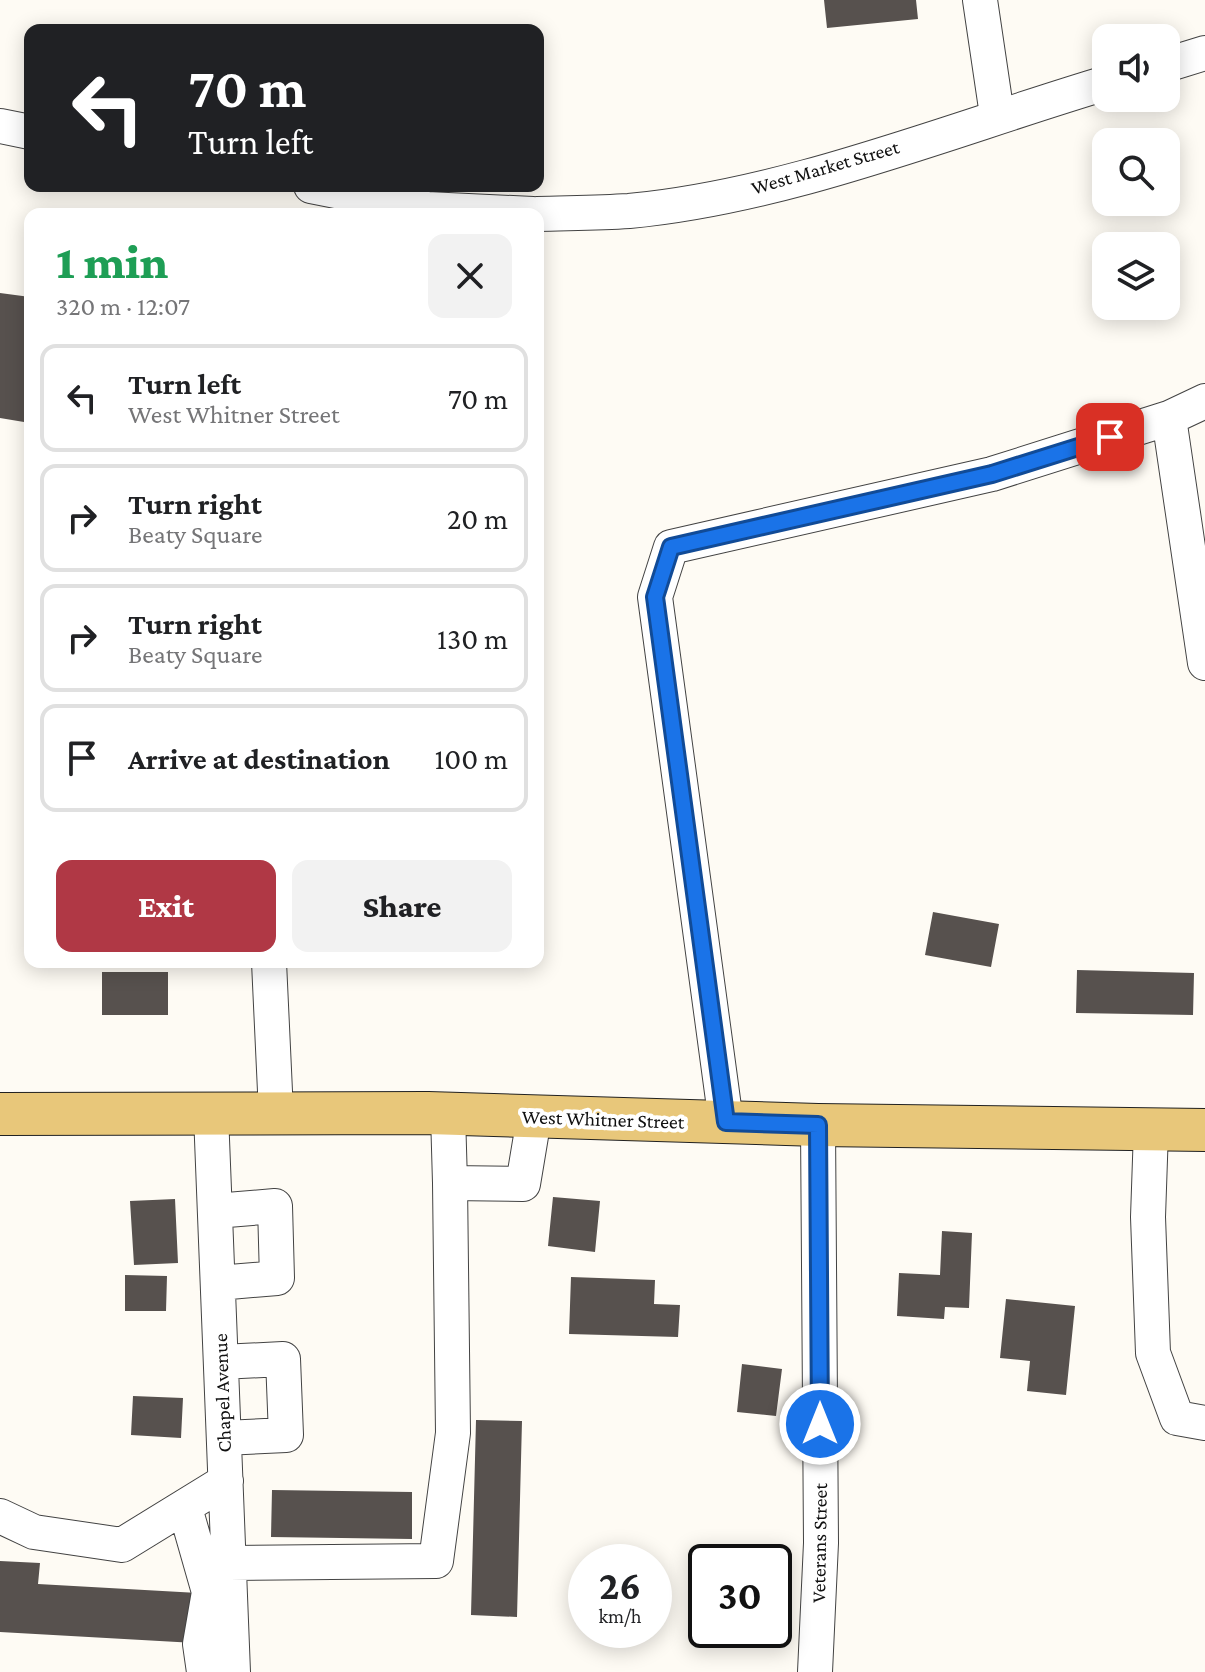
<!DOCTYPE html>
<html lang="en">
<head>
<meta charset="utf-8">
<style>
  body { margin:0; font-family:"Crimson Pro",serif; background:#f2f2f2; color:#202124; height:100vh; display:flex; flex-direction:column; font-size:30px; white-space:nowrap }
  * { box-sizing:border-box; margin:0 }
  p { font-size:26px; color:#757577 }
  .icon { flex:none; width:44px; height:44px; fill:none; stroke:currentColor; stroke-width:2; stroke-linecap:round; stroke-linejoin:round }
  .map { position:relative; flex:1; overflow:hidden }
  .details { position:absolute; left:24px; top:208px; width:520px; height:760px; display:flex; flex-direction:column; background:#fff; border-radius:16px; box-shadow:0 4px 20px #0003 }
  .details>* { flex:none }
  .guide { position:absolute; left:24px; top:24px; width:520px; height:168px; border-radius:16px; box-shadow:0 4px 20px #0003; background:#202124; color:#fff; overflow:hidden }
  .fabs { position:absolute; left:1092px; top:24px; display:grid; gap:16px }
  .fabs a { display:grid; place-items:center; width:88px; height:88px; border-radius:16px; background:#fff; box-shadow:0 4px 20px #0003; font-size:40px }
  .speed { position:absolute; left:568px; top:1544px; display:flex; gap:16px; font-size:40px; font-weight:700; text-align:center }
  .speed>* { display:grid; place-content:center; width:104px; height:104px; border-radius:50%; background:#fff; box-shadow:0 4px 20px #0003; line-height:1 }
  .speed small { font-size:20px; font-weight:400 }
  .speed .limit { border:4px solid #111; border-radius:12px; background:#fff; color:#111 }
  .pin { position:absolute; display:grid; place-items:center; width:68px; height:68px; color:#fff; margin:-34px; border-radius:16px; box-shadow:0 4px 12px #0006 }
  .me { position:absolute; width:88px; margin:-44px; rotate:0deg; stroke-linejoin:round; filter:drop-shadow(0 0 6px #0008) }
  .turn { display:flex; align-items:center; gap:28px; height:168px; padding:0 32px; font-size:36px }
  .turn .icon { width:104px; height:104px; stroke-width:2.5 }
  .turn b { display:block; font-size:56px; line-height:68px }
  .round { display:grid; place-items:center; flex:none; width:84px; height:84px; border-radius:16px; background:#f2f2f2 }
  .overview { display:flex; align-items:center; justify-content:space-between; height:136px; padding:0 32px }
  h1 { font-size:48px; font-weight:800; line-height:60px; color:#1e9e55 }
  .cta { display:flex; gap:16px; margin-top:auto; padding:16px 32px }
  .cta a { flex:1; height:92px; border-radius:16px; background:#b03845; color:#fff; font-size:32px; font-weight:800; line-height:92px; text-align:center }
  .cta a+a { background:#f2f2f2; color:#202124 }
  ul { padding:0; list-style:none }
  li { display:flex; align-items:center; gap:24px; height:108px; margin:0 16px 12px; padding:0 16px; border:4px solid #e0e0e0; border-radius:16px }
  li div { flex:1 }
  li b { display:block; font-size:30px }
  li em { font-style:normal }
  .map>svg:first-child { display:block }
  .building { fill:#57514e }
  .lines { fill:none; stroke-linecap:round; stroke-linejoin:round }
  .minor-casing { stroke:#434343; stroke-width:36 }
  .major-casing { stroke:#212121; stroke-width:44 }
  .minor { stroke:#fff; stroke-width:34 }
  .major { stroke:#e8c77a; stroke-width:42 }
  .route-casing { stroke:#114b97; stroke-width:20 }
  .route { stroke:#1a73e8; stroke-width:14 }
  .labels { text-anchor:middle; dominant-baseline:central; stroke-width:8; stroke-linejoin:round; paint-order:stroke }
  .street-label { font-size:20px; fill:#101010; stroke:#fff }
</style>
</head>
<body>
<div class="map">
<svg width="1205" height="1672" viewBox="0 0 1205 1672">
  <rect width="100%" height="100%" fill="#fefbf4"/>
  <path class="building" d="M824,0H916L918,19L827,28Z
    M0,293L30,297V423L0,418Z
    M933,912L999,924L991,967L925,955Z
    M1077,970L1194,973L1193,1015L1076,1013Z
    M102,972H168V1015H102Z
    M553,1197L600,1201L595,1252L548,1246Z
    M175,1199L178,1263L134,1265L130,1201Z
    M942,1231L972,1233L969,1308L945,1307L944,1319L897,1316L899,1273L940,1275Z
    M125,1275L167,1276L166,1311H125Z
    M571,1277L655,1280L654,1304L680,1305L678,1337L569,1334Z
    M1006,1299L1075,1306L1066,1395L1027,1391L1030,1361L1000,1358Z
    M742,1364L782,1369L776,1416L737,1412Z
    M133,1396L183,1398L181,1438L131,1435Z
    M476,1420L522,1421L517,1617L471,1615Z
    M272,1490L412,1492V1539L271,1537Z
    M0,1561L40,1563L38,1584L198,1593L195,1643L0,1632Z"/>
  <g class="lines">
    <g class="minor-casing">
      <path id="minor" d="M980,0L997,115
        M1166,65L1205,53
        M0,126L30,132
        M311,186L427,209L533,214
        M537,214C567,213 598,213 629,211C789,196 952,129 1106,83
        M1169,418L1205,663
        M269,962L276,1113
        M211,1114L233,1672
        M448,1114L450,1183L523,1184L534,1118
        M726,1122L655,597L671,547L992,474L1169,418L1205,401
        M1151,1130L1148,1217L1153,1353L1177,1418L1205,1423
        M215,1211L275,1206L277,1278L218,1283
        M221,1362L283,1359L286,1435L224,1438
        M185,1508L209,1592L230,1600
        M0,1516L34,1532L122,1545L226,1481
        M229,1563L436,1561L453,1433L450,1183
        M204,1672L200,1644L209,1592
        M815,1672L821,1543L818,1125"/>
    </g>
    <g class="major-casing">
      <path id="major" d="M0,1114L428,1113L818,1125L1205,1130"/>
    </g>
    <use href="#minor" class="minor"/>
    <use href="#major" class="major"/>
  </g>
  <g class="lines">
    <g class="route-casing">
      <path id="route" d="M820,1424L818,1125L726,1122L655,597L671,547L992,474L1110,437"/>
    </g>
    <use href="#route" class="route"/>
  </g>
  <g class="labels">
    <g class="street-label">
      <text transform="translate(825 167) rotate(-16)">West Market Street</text>
      <text transform="translate(603 1119) rotate(2)">West Whitner Street</text>
      <text transform="translate(222 1393) rotate(-92)">Chapel Avenue</text>
      <text transform="translate(819 1543) rotate(-89)">Veterans Street</text>
    </g>
  </g>
</svg>
<div class="fabs">
<a><svg class="icon" aria-label="sound" viewBox="0 0 24 24"><path d="M4 9h4l5-4v14l-5-4H4zM17 9q2 3 0 6"/></svg></a>
<a><svg class="icon" aria-label="search" viewBox="0 0 24 24"><circle cx="10" cy="10" r="6"/><path d="M15 15l6 6"/></svg></a>
<a><svg class="icon" aria-label="layers" viewBox="0 0 24 24"><path d="M12 4l9 5-9 5-9-5zM3 14l9 5 9-5"/></svg></a>
</div>
<div class="speed"><div>26<small>km/h</small></div><div class="limit">30</div></div>
<div class="pin" style="left:1110px;top:437px;background:#d93025"><svg class="icon" aria-label="arrive" viewBox="0 0 24 24"><path d="M6 21V4h12l-3 4 3 4H6"/></svg></div>
<svg class="me" style="left:820px;top:1424px" viewBox="-20 -20 40 40"><circle r="17" fill="#1a73e8" stroke="#fff" stroke-width="3"/><path d="M0-11L8 9 0 5-8 9z" fill="#fff"/></svg>
<div class="guide">
<div class="turn"><svg class="icon" aria-label="left" viewBox="0 0 24 24"><path d="M17 20v-9H6M10 6l-5 5 5 5"/></svg><div><b>70 m</b>Turn left</div></div>
</div>
<section class="details">
<div class="overview"><div><h1>1 min</h1><p>320 m · 12:07</p></div><a class="round"><svg class="icon" aria-label="close" viewBox="0 0 24 24"><path d="M6 6l12 12M18 6L6 18"/></svg></a></div>
<ul>
<li><svg class="icon" aria-label="left" viewBox="0 0 24 24"><path d="M17 20v-9H6M10 6l-5 5 5 5"/></svg><div><b>Turn left</b><p>West Whitner Street</p></div><em>70 m</em></li>
<li><svg class="icon" aria-label="right" viewBox="0 0 24 24"><path d="M7 20v-9h11M14 6l5 5-5 5"/></svg><div><b>Turn right</b><p>Beaty Square</p></div><em>20 m</em></li>
<li><svg class="icon" aria-label="right" viewBox="0 0 24 24"><path d="M7 20v-9h11M14 6l5 5-5 5"/></svg><div><b>Turn right</b><p>Beaty Square</p></div><em>130 m</em></li>
<li><svg class="icon" aria-label="arrive" viewBox="0 0 24 24"><path d="M6 21V4h12l-3 4 3 4H6"/></svg><div><b>Arrive at destination</b></div><em>100 m</em></li>
</ul>
<div class="cta"><a>Exit</a><a>Share</a></div>
</section>
</div>
</body>
</html>
